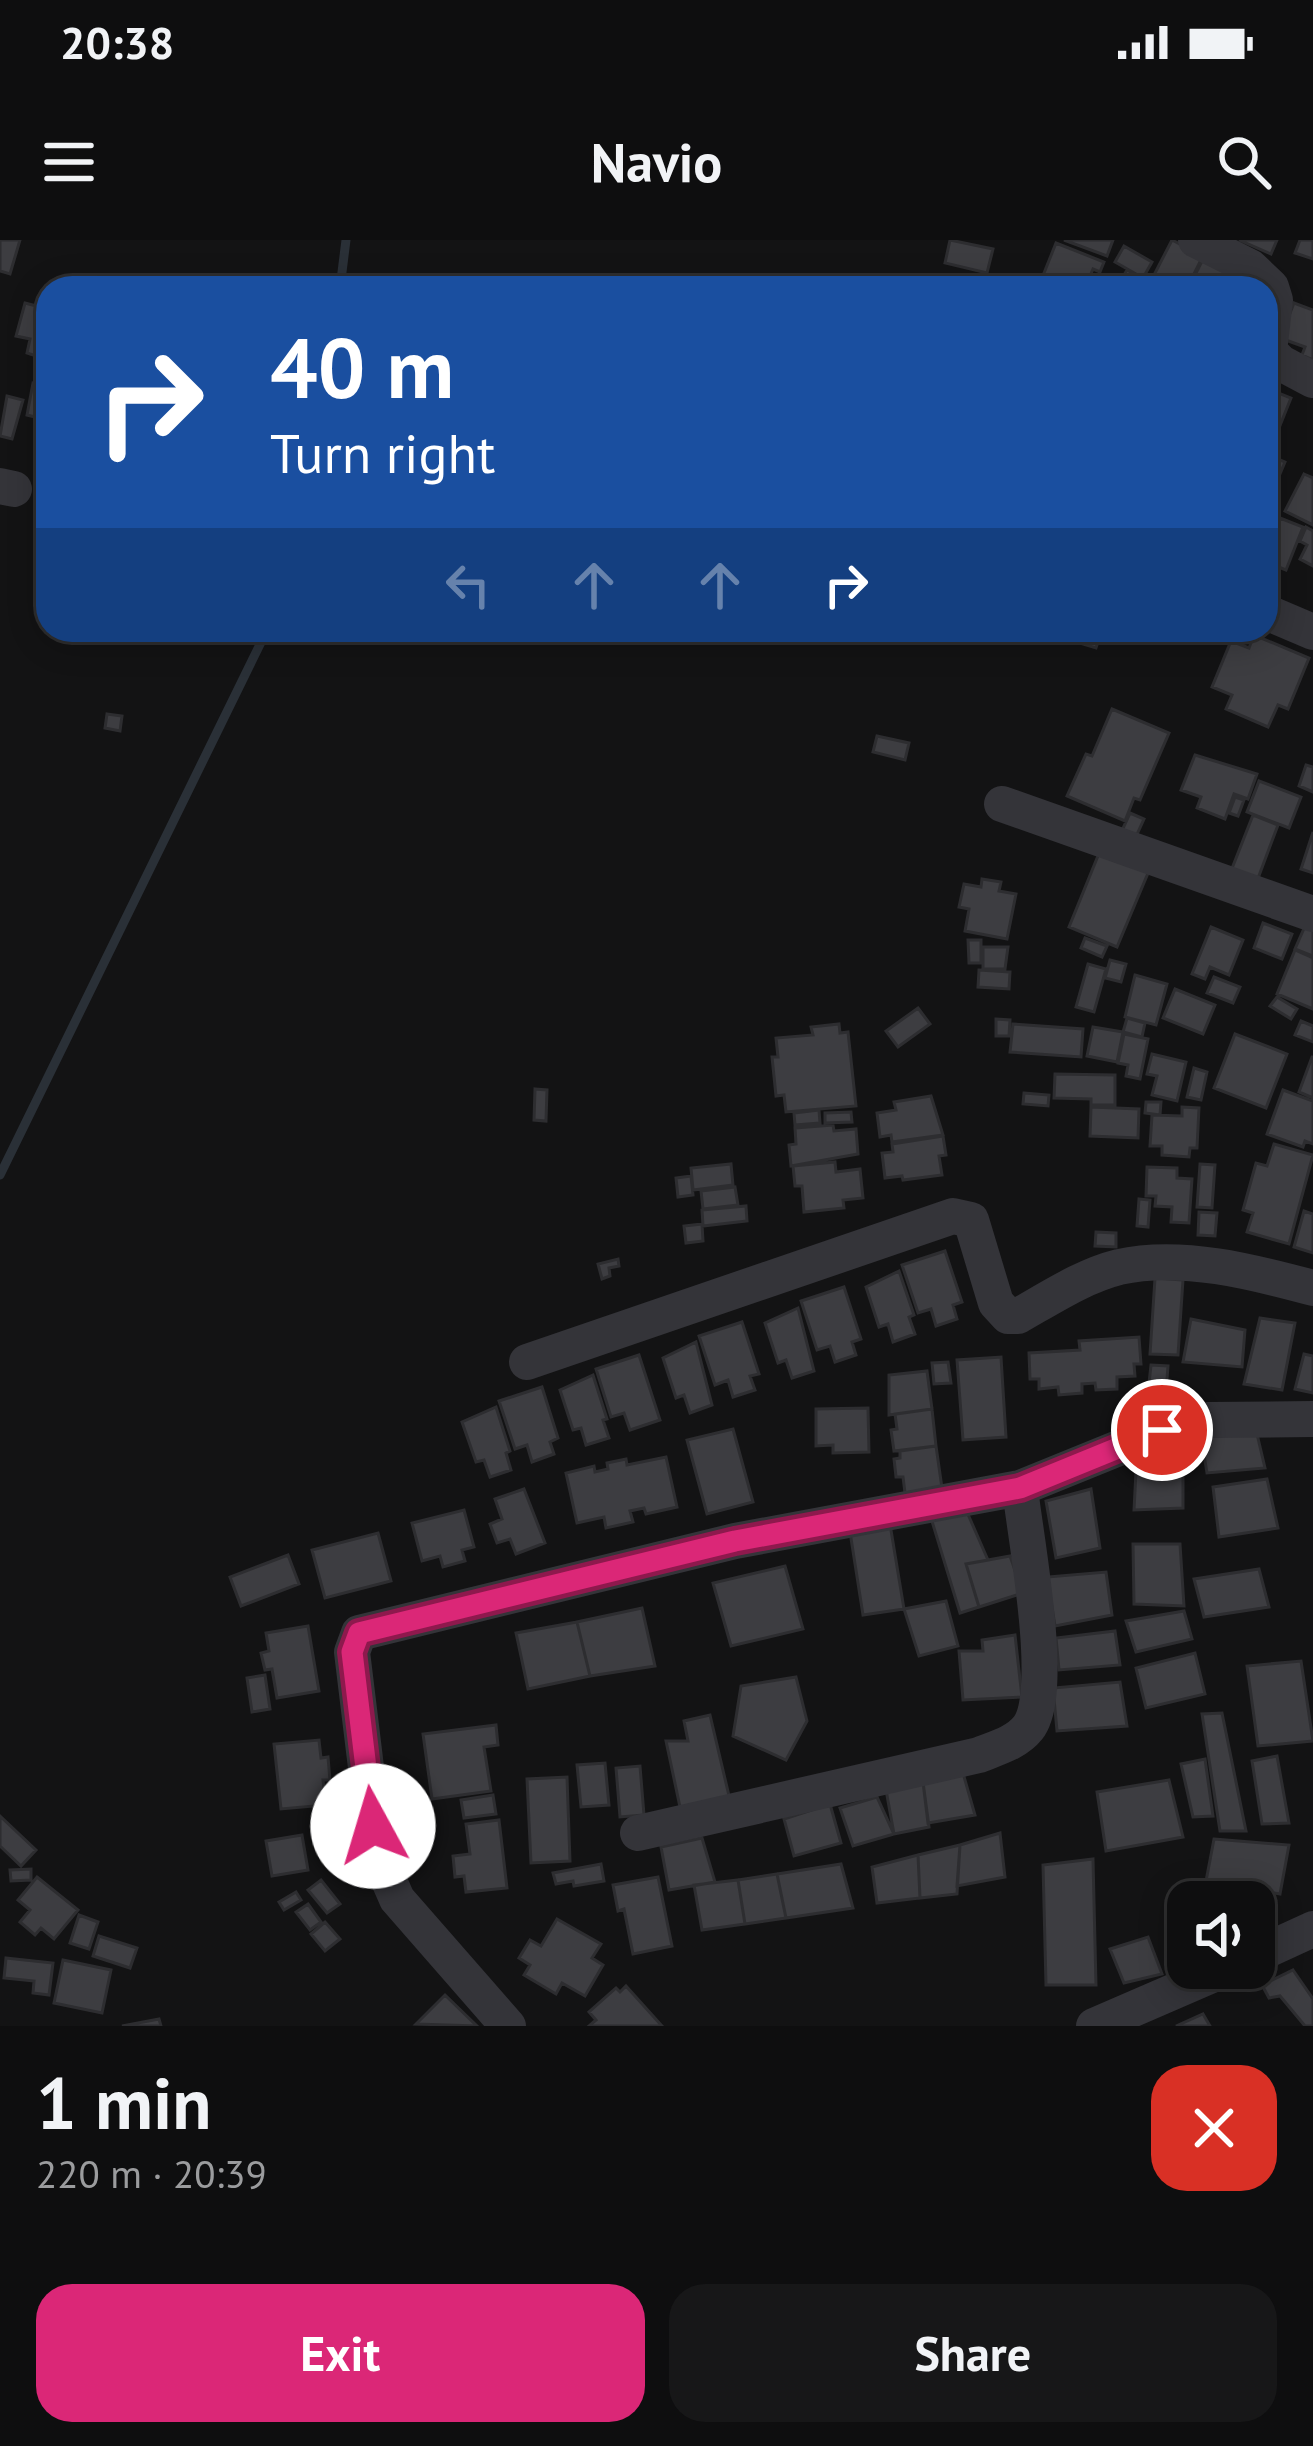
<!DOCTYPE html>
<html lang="en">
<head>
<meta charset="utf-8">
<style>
  body { margin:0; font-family:"PT Sans",sans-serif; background:#171718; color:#f1f3f6; height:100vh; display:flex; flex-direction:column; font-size:45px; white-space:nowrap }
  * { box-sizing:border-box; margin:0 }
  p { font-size:39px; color:#9b9c9e }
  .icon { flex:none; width:66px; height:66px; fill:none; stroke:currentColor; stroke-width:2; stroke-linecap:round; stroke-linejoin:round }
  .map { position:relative; height:1786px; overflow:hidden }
  .side { display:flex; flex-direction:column; background:#0e0e0f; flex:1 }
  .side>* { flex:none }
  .hud { position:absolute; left:36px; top:36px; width:1242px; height:366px; border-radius:36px; box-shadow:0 6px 30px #0003,0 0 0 3px #2e2e2f; background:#1a4fa0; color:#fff; overflow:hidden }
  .tools { position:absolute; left:1167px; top:1641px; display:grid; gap:24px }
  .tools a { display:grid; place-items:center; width:108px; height:108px; border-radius:24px; background:#0e0e0f; box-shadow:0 6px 30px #0003,0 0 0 3px #2e2e2f; font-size:60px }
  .pin { position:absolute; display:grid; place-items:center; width:102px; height:102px; color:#fff; margin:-51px; border:6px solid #fff; border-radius:50%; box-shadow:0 3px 12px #0007 }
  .me { position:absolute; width:132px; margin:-66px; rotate:354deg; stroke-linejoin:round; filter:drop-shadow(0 0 9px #0008) }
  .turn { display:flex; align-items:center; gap:42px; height:252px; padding:0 36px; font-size:54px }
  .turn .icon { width:156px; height:156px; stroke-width:2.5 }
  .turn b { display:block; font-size:84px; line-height:102px }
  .lanes { display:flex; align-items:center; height:114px; padding:0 36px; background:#0003; justify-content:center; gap:60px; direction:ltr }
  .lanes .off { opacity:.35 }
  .round { display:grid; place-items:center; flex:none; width:126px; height:126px; border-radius:36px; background:#171718 }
  .head { display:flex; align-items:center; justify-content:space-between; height:204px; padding:0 36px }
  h1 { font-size:72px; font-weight:600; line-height:90px }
  .cta { display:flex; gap:24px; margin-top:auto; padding:24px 36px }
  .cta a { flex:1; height:138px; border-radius:36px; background:#db2777; color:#fff; font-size:48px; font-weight:600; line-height:138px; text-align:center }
  .cta a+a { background:#171718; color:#f1f3f6 }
  .status { display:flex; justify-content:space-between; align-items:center; height:84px; padding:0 60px; background:#0e0e0f; direction:ltr }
  .status svg { height:33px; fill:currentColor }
  header { display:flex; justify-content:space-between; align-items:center; height:156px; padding:0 36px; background:#0e0e0f; font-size:54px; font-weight:600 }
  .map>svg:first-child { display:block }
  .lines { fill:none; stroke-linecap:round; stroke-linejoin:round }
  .stream { stroke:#2a3037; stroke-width:9 }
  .building { fill:#3d3d41; stroke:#2d2d30; stroke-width:3 }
  .street { stroke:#343439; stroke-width:36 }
  .route-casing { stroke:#8e194d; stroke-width:30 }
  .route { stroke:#db2777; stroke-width:21 }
</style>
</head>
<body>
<div class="status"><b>20:38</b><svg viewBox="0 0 49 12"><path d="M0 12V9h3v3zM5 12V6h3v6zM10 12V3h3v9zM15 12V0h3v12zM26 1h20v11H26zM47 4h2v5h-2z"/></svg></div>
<header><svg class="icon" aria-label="menu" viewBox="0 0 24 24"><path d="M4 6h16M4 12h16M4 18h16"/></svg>Navio<svg class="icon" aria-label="search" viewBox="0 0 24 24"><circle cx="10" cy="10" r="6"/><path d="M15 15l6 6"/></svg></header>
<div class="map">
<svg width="1313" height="1786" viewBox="0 0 1313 1786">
  <rect width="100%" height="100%" fill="#131314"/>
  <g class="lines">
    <path class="stream" d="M340,48L346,0
      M0,935L267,390"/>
  </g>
  <path class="building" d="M0,0H20L10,34L0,31Z
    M950,0L993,9L987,33L945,23Z
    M1064,0H1113L1107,16Z
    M1172,0L1203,16L1187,48H1174L1154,35Z
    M1239,0H1277L1271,14Z
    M1300,0H1313V19L1295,13Z
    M1056,3L1104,22L1100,32L1093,29L1085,48H1038Z
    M1124,6L1152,22L1143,38L1115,22Z
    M1204,17L1231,31L1223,48L1190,45Z
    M1127,30L1159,48H1116Z
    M25,63L48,69V120L27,113L30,99L16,96Z
    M1294,63L1313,70V120L1302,115L1305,107L1280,98Z
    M33,143L48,147V180L27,175Z
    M1266,148L1291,158L1273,203L1266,200Z
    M7,156L23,160L12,199L0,196Z
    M1266,214L1285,222L1266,267Z
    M1304,234L1313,238V285L1285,271Z
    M1280,278L1303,287L1286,330L1266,322Z
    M1306,287L1313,291V326L1300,319L1307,305L1300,301Z
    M1055,390H1102L1096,408L1053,395Z
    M1254,395L1309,418L1288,469L1278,465L1268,487L1226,469L1232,455L1212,447L1231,401L1249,408Z
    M1112,469L1169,493L1140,560L1134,558L1125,581L1067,556L1086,514L1092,516Z
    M107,474L122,476L120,491L105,488Z
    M877,496L909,503L905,520L873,512Z
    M1195,515L1257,534L1248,559L1234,554L1225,579L1197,568L1201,557L1181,550Z
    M1306,525L1313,527V552L1299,546Z
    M1259,541L1301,557L1289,588L1247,572Z
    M1235,557L1244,560L1238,576L1229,573Z
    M1130,573L1144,579L1133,603L1119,597Z
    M1253,575L1278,585L1257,641L1231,631Z
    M1313,592V633L1301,629Z
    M1102,606L1151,626L1117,707L1069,687Z
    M982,639L1001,642L999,651L1016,654L1007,699L965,691L969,669L959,667L964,644L981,647Z
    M1309,677L1313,678V716L1295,709Z
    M1263,683L1292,694L1282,719L1254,708Z
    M1211,687L1243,700L1229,735L1210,727L1205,739L1192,734Z
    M1085,698L1107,706L1102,717L1081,708Z
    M968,700H981V723H969Z
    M983,707H1008L1005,729H983Z
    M1295,710L1313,718V769L1277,754Z
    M1110,720L1126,724L1121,742L1105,738Z
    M1088,724L1106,729L1094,772L1076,767Z
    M979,730L1010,732L1009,749L978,747Z
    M1135,735L1167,744L1156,785L1125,777Z
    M1214,737L1240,747L1233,763L1207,753Z
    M1175,749L1215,765L1203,794L1163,778Z
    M1277,757L1297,769L1291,779L1270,766Z
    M918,768L930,784L898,807L886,791Z
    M1127,778L1145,783L1142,797L1123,792Z
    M996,779L1010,780L1009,796H996Z
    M1301,781L1313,786V802L1295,795Z
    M839,784L840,793L848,792L856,866L786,872L784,855L776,856L772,817H778L776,798L813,795L811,787Z
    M1013,784L1083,789L1081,817L1010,812Z
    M1093,787L1123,792L1117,822L1087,816Z
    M1124,794L1148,799L1140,839L1126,836L1128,825L1118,823Z
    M1235,794L1287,814L1266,868L1214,848Z
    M1152,814L1186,822L1177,861L1152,855L1157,836L1147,834Z
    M1312,817H1313V858L1299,852Z
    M1194,828L1207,832L1201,860L1187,857Z
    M1055,834L1115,835V865H1091V859L1054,858Z
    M535,849L547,850L546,881L534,880Z
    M1283,850L1313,861V904L1305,901L1303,907L1267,894Z
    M1024,853L1049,855L1048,866L1023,864Z
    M931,856L943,895L892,902L891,895L880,897L877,873L896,870L894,862Z
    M1146,862H1161L1160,875L1145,873Z
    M1091,867L1139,869L1138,898L1090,896Z
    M1182,867L1199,868L1197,908H1190L1189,917L1162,915V906H1150L1152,875L1182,876Z
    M819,870L820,883L795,885L794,873Z
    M851,872L852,882L825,883V873Z
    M833,885L834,891L856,889L858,914L791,926L789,905L796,904L795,888Z
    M943,896L946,915L939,916L942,935L903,940L902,936L885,938L882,913L893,912L892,904Z
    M1274,904L1313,915L1289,1004L1247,992L1253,973L1243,970L1256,923L1267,926Z
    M835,922L836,932L860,929L863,958L843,960L844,968L804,972L802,946H795L793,926Z
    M731,924L733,945L693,950L691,928Z
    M1200,924L1215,925L1212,968L1197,967Z
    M1147,927L1177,928V938L1192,939L1189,983L1171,982L1172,967L1155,966L1156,956H1146Z
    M691,936L693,955L678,957L676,938Z
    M735,947L738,965L703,969L701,951Z
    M1139,959L1150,960L1148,987L1137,986Z
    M746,966L747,981L703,986L702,970Z
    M1304,971L1313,974V1013L1294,1007Z
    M1199,972L1217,973L1215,996L1198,995Z
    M702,984L703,1001L686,1003L684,986Z
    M1096,992L1116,993V1007L1095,1006Z
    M945,1011L962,1062L953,1065L957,1079L936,1086L931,1069L918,1073L902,1025Z
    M618,1019L619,1026L609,1028L610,1036L602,1039L598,1024Z
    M899,1031L914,1075L909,1077L915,1094L893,1102L888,1084L879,1087L866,1047Z
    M1155,1038L1183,1040L1178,1115L1150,1114Z
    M844,1047L861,1099L852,1102L856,1115L835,1122L830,1106L817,1110L801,1061Z
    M798,1068L814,1131L792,1138L786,1120L778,1123L765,1083Z
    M1260,1078L1295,1083L1282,1150L1244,1144Z
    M1191,1079L1245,1090L1242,1127L1183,1122Z
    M742,1082L759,1134L750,1136L755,1150L733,1157L728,1140L715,1145L699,1096Z
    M1139,1097L1141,1124H1134L1135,1136L1117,1137V1149L1096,1150L1095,1143L1082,1144V1153L1059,1155L1058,1147L1039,1149V1139H1030L1029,1113L1080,1110L1079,1101Z
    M696,1102L712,1165L690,1173L684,1155L676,1158L663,1118Z
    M1304,1114L1313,1116V1153L1295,1149Z
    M639,1115L660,1180L630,1190L624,1173L611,1177L596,1129Z
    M1001,1117L1006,1197L963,1200L957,1120Z
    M948,1122L951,1143L934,1144L932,1123Z
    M1151,1125L1168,1126L1166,1153L1148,1152Z
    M927,1131L932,1169L889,1175V1135Z
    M593,1135L607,1179L603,1180L609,1198L586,1205L581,1188L573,1190L560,1150Z
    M542,1147L558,1198L550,1202L554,1214L532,1222L527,1205L515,1209L499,1161Z
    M496,1167L510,1211L506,1213L511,1230L490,1237L484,1220L476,1222L462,1182Z
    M868,1168L869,1212L833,1213V1205L816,1206V1169Z
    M932,1169L936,1206L894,1211L891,1190L897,1189L895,1174Z
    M733,1189L753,1262L707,1274L687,1200Z
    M1257,1194L1265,1228L1207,1233L1201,1197Z
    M936,1206L942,1248L905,1253L903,1237H896L894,1219L900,1218V1211Z
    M1183,1209V1268L1134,1270L1137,1212Z
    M666,1217L677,1267L646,1274L644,1268L630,1271L633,1282L606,1288L604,1277L577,1283L566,1233L594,1226L595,1232L608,1229L607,1223L626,1219L627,1225Z
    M1267,1239L1278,1288L1219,1297L1213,1247Z
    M524,1249L545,1303L516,1314L510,1299L497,1303L490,1284L502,1279L495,1259Z
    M1091,1249L1100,1308L1056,1318L1046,1261Z
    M464,1270L474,1307L462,1310L465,1321L443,1327L440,1316L422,1321L412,1283Z
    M967,1272L988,1320L966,1324L979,1367L960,1373L931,1278Z
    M890,1284L904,1369L863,1375L850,1292Z
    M378,1293L391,1341L325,1358L312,1310Z
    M1133,1304H1180L1184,1366L1134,1364Z
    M288,1315L299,1344L241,1366L230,1337Z
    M1010,1316L1023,1353L979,1367L966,1324Z
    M785,1326L803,1389L731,1406L713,1343Z
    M1259,1329L1269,1367L1204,1377L1194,1339Z
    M1106,1332L1112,1375L1055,1386L1047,1337Z
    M946,1361L958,1406L919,1416L904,1369Z
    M642,1368L655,1426L590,1436L577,1382Z
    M1184,1371L1192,1399L1136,1412L1126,1381Z
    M577,1382L590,1436L528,1449L516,1393Z
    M308,1386L319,1451L277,1458L272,1429L265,1430L261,1413L269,1411L266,1393Z
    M1115,1391L1120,1425L1059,1430L1056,1398Z
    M1015,1395L1022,1457L963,1460L959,1411H983L982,1400Z
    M1195,1413L1205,1454L1146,1468L1136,1428Z
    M1301,1421L1313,1501L1258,1506L1247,1426Z
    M265,1435L270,1469L252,1472L247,1438Z
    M796,1437L807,1481L786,1520L733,1496L741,1446Z
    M1120,1442L1127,1486L1057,1491L1053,1448Z
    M1222,1473L1246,1591H1220L1202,1474Z
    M710,1475L730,1560L680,1567L666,1501H688L684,1481Z
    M496,1485L498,1505L484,1507L491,1551L432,1559L423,1494Z
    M319,1500L321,1518L328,1517L330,1540H323L326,1565L281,1569L274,1504Z
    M1277,1516L1289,1583L1262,1584L1252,1521Z
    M1205,1519L1213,1576L1193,1577L1181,1524Z
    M605,1523L609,1565L581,1567L577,1525Z
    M640,1526L644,1575L620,1577L616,1528Z
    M963,1533L975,1575L928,1583L923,1542Z
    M567,1537L570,1621L531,1623L527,1539Z
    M1169,1540L1183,1597L1106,1611L1097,1552Z
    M923,1542L929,1587L894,1594L886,1550Z
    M493,1555L496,1574L464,1578L461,1560Z
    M877,1557L894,1594L853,1606L840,1568Z
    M830,1564L841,1603L794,1616L784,1579Z
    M0,1576L36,1610L21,1626L0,1606Z
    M499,1580L507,1648L466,1652L464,1636L455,1637L453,1616L470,1614L466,1584Z
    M1000,1593L1005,1637L957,1646L960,1605Z
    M302,1595L308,1630L272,1636L266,1601Z
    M702,1598L715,1642L669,1650L661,1607Z
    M1214,1599L1289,1605L1280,1654L1206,1641Z
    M960,1605L957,1654L920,1658L918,1615Z
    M918,1615L920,1658L877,1663L872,1627Z
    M1093,1619L1096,1745H1046L1043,1625Z
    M601,1624L604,1641L574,1646L573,1641L556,1644L553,1633Z
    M841,1624L853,1668L786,1678L777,1634Z
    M31,1629V1640L11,1641L10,1630Z
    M777,1634L786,1678L745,1684L738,1640Z
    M37,1637L78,1670L54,1699L41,1688L35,1695L20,1682L30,1670L18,1660Z
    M658,1637L672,1706L633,1714L624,1669L618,1671L613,1645Z
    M321,1640L340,1664L327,1673L308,1650Z
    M738,1640L745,1684L702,1690L694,1645Z
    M296,1652L301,1660L284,1670L279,1662Z
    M308,1664L321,1682L310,1690L296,1672Z
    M79,1675L98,1682L89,1709L70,1703Z
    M557,1679L601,1704L592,1718L603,1725L585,1756L562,1743L556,1754L524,1735L530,1725L519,1718L530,1700L541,1706Z
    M325,1682L340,1699L325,1711L311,1694Z
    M99,1696L137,1708L130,1728L93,1716Z
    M1148,1697L1162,1734L1124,1743L1110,1709Z
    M6,1718L53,1723L49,1755L33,1753L34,1741L4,1738Z
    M63,1720L111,1730L102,1773L54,1763Z
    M1293,1730L1313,1759V1786H1305L1280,1756L1269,1758L1262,1745Z
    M626,1746L662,1786H589L596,1780L589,1772L616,1748L620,1752Z
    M445,1755L477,1786L416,1784Z
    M1203,1774L1210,1786H1176Z
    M159,1779L161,1786H122Z"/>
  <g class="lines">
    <path class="street" d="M1196,0L1250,27L1271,47L1275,60L1269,111L1281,123L1313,140
      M0,246L14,249
      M1266,372L1313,392
      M1002,564L1313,674
      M527,1122L953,976L971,980L996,1063L1008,1076H1018C1050,1058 1083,1036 1119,1027C1181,1013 1254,1032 1313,1048
      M638,1593L979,1515C996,1508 1016,1503 1028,1488C1056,1453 1025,1296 1020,1248
      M1254,1716L1313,1689
      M508,1786L397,1659L383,1627L373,1585L352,1412L359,1393L735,1301L1020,1248L1163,1190L1208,1180L1313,1179
      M1094,1786L1228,1728"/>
  </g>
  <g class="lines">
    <g class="route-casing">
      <path id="route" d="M373,1586L352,1412L359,1393L735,1301L1020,1248L1162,1190"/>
    </g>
    <use href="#route" class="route"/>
  </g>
</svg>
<div class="tools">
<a><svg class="icon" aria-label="sound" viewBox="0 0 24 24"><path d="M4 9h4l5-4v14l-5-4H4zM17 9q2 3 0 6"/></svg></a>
</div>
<div class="pin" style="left:1162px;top:1190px;background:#d93025"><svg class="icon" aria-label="arrive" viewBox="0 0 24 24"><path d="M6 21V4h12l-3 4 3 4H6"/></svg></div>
<svg class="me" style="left:373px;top:1586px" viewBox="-20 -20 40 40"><circle r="19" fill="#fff"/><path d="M0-13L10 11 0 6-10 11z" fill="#db2777"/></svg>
<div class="hud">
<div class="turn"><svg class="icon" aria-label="right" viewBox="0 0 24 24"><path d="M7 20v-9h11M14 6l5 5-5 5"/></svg><div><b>40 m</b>Turn right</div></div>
<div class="lanes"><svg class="icon off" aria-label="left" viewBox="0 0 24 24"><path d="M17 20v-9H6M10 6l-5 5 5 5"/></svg><svg class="icon off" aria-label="ahead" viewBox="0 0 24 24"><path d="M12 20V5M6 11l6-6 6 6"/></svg><svg class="icon off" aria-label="ahead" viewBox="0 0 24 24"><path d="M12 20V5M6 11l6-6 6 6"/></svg><svg class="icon" aria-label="right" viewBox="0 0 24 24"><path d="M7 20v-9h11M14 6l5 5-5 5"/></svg></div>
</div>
</div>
<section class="side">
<div class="head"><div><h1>1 min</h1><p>220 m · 20:39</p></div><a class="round" style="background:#d93025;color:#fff"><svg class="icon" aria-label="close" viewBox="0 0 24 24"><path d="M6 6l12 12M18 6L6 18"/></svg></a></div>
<div class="cta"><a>Exit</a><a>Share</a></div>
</section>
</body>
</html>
